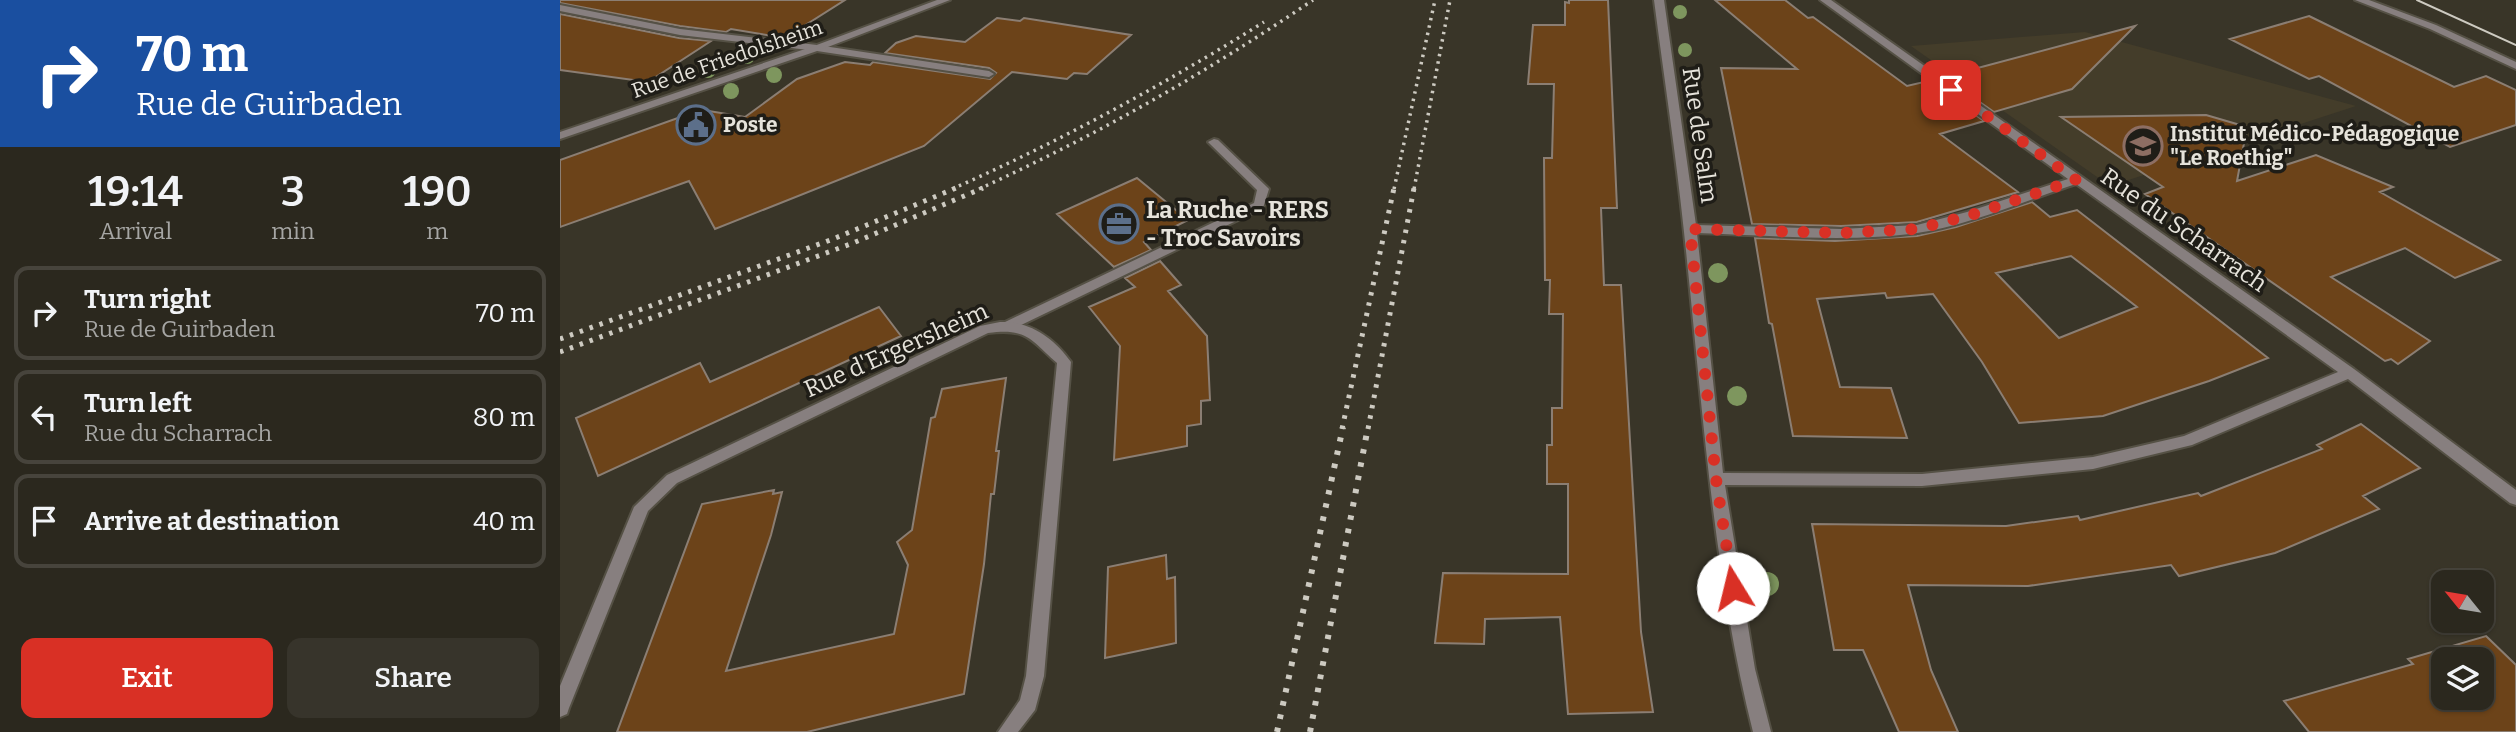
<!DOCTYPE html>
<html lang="en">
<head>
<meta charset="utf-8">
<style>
  body { margin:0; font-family:Bitter,serif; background:#37342b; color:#f1f3f6; height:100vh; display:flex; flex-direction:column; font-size:26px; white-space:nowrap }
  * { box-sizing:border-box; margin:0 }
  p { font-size:23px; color:#a6a6a4 }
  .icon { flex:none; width:38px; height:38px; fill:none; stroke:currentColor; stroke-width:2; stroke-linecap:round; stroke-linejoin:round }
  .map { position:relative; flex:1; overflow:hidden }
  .drawer { display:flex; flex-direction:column; background:#2b281e; width:560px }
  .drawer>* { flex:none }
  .top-card { background:#1a4fa0; color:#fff; overflow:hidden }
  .needle { width:46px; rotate:300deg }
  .controls { position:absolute; left:1871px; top:570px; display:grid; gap:14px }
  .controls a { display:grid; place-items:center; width:63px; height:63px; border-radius:14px; background:#2b281e; box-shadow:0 2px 5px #0004,0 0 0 2px #47443c; font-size:35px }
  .pin { position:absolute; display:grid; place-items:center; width:60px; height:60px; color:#fff; margin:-30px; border-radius:14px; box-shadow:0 4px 10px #0006 }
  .me { position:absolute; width:77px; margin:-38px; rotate:351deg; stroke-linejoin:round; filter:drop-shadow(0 0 5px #0008) }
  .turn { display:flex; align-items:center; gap:24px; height:147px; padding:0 21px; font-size:32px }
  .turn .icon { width:91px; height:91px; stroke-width:2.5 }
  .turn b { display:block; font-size:49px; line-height:60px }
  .eta { display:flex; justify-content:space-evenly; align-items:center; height:119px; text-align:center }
  .eta b { font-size:42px; font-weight:600; line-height:49px }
  .button { display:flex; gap:14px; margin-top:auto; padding:14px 21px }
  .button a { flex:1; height:80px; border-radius:14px; background:#d93025; color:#fff; font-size:28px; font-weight:600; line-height:80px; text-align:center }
  .button a+a { background:#37342b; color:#f1f3f6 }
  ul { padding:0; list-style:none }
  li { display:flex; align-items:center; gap:21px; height:94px; margin:0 14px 10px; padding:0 7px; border:4px solid #47443c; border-radius:14px }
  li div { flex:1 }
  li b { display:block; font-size:26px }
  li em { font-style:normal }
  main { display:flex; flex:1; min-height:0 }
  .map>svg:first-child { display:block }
  .built { fill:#443d2a }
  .building { fill:#6c4319; stroke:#8b7e73; stroke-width:2; fill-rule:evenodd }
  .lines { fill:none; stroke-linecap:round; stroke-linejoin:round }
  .service-casing { stroke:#555145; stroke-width:4 }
  .minor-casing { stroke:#555145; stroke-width:4 }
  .service { fill:#877f7f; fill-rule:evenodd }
  .minor { fill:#877f7f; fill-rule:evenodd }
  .tram { stroke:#cdcac1; stroke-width:2 }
  .rail-far2 { stroke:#cdcac1; stroke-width:3.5; stroke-dasharray:2.5 5; stroke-linecap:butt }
  .rail-far1 { stroke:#cdcac1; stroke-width:5; stroke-dasharray:3.5 7; stroke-linecap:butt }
  .rail { stroke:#cdcac1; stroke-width:6; stroke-dasharray:4.5 9; stroke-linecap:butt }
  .tree { fill:#7e965e }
  .route { stroke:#d93025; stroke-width:12; stroke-dasharray:0 21.6 }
  .labels { text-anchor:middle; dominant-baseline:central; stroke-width:7; stroke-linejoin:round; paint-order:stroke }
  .far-street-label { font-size:21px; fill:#e6e3db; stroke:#1f1d17 }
  .far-poi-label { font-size:21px; font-weight:bold; fill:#e6e3db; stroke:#1f1d17; text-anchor:start }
  .street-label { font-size:24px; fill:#e6e3db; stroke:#1f1d17 }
  .poi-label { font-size:24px; font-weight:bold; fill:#e6e3db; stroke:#1f1d17; text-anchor:start }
</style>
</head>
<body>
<main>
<section class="drawer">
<div class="top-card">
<div class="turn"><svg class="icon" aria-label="right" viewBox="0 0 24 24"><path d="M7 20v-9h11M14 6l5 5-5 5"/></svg><div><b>70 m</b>Rue de Guirbaden</div></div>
</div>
<div class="eta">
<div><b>19:14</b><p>Arrival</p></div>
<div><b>3</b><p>min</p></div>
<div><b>190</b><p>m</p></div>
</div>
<ul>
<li><svg class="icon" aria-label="right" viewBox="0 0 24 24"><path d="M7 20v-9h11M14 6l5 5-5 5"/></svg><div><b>Turn right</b><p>Rue de Guirbaden</p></div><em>70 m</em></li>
<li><svg class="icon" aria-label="left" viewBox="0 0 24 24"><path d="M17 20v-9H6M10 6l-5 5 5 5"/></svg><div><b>Turn left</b><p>Rue du Scharrach</p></div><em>80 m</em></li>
<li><svg class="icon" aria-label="arrive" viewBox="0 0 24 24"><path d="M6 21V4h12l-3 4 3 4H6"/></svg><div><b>Arrive at destination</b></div><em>40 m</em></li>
</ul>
<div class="button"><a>Exit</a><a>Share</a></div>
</section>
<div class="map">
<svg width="1956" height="732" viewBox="0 0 1956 732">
  <rect width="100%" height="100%" fill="#393528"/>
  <path class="built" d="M1525,32L1796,106L1550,186L1351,46Z"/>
  <path class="building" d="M0,0H285L225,38L171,29L166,32L120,26L0,3Z
    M1009,0H1048L1057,208H1041L1044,285H1061L1081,632L1093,712L1008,714L1000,617L925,619L924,644L875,643L883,573L1008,574V484H987V445H992V408H1002L1003,314H989L990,280H985L984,158H992L994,84H968L973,25H1005V2L1009,3Z
    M1155,0H1225L1248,18L1253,17L1347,86L1368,81L1424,121L1380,134L1458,192L1357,222L1281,226L1192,224L1161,68L1237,69Z
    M0,14L119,38L151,41L88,82L0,70Z
    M1749,16L1894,87L1926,76L1956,90V125L1890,147L1759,76L1749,79L1670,39Z
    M437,18L460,21L464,18L571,35L527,74L514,73L507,79L452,72L364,146L155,229L129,181L0,227V160L129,114L131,118L149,111L185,117L237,79L285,62L310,65L313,62L430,79L436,73L429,68L325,53L336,43L356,36L405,42Z
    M1575,26L1512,89L1434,112L1384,77Z
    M1646,115L1687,127L1677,181L1756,155L1833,187L1820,192L1940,260L1895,278L1845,248L1771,277L1870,341L1838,364L1831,359L1825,361L1585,194L1603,187L1501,117Z
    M577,178L628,220L584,242L591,250L554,267L497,214Z
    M1472,202L1490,217L1517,210L1708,358L1649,381L1543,416L1459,423L1422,362L1373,294L1327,298L1325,293L1257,299L1280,387L1331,388L1347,438L1233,436L1212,324L1209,323L1195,238L1275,241L1357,236L1396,227ZM1511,256L1577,307L1499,338L1436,273Z
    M600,261L621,285L608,291L647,336L650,400L641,401V424L627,426V446L554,460L560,346L529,307L575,287L565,278Z
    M319,307L341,336L38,476L16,418L140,363L150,382Z
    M446,378L436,451H439L434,494H431L424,564L404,694L247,732H57L142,504L214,490L213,494L222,492L211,535L166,671L334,634L348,565L337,542L352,530L371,418L375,417L382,389Z
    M1801,424L1860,468L1803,496L1819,509L1715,553L1619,576L1611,565L1468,586L1348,585L1371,670L1398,732H1339L1303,650H1274L1252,524L1446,526L1518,516L1520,520L1638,493L1641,496L1762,449L1757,445Z
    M606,555L607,579L615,577L616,643L545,658L548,567Z
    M1926,636L1956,665V732H1749L1724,701L1853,664L1848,659ZM1883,660H1922V698H1883Z"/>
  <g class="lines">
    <g class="service-casing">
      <path id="service" d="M0,5L120,29L257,45L429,71L434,74L429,77L257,51L120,35L0,11Z
        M654,139L658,140L707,187L709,189L703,208L455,328H445L443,325L445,322L694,203L697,190L650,144L648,142Z"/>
    </g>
    <g class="minor-casing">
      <path id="minor" d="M377,0H390L260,50L0,139V132L254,46Z
        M1094,0H1104L1136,225L1281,229L1357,225L1407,212L1508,179L1260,0H1271L1794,369L1956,490V505L1950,503L1788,379L1632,445L1533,469L1362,486L1165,485L1195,669L1211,732H1193C1152,568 1142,399 1124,232C1116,155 1104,77 1094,0ZM1516,184L1778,372L1624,436L1533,457L1362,474L1163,473L1137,233C1206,235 1288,243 1357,233C1406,226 1467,200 1516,184Z
        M1795,0H1809L1876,25L1956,62V69L1870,29Z
        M440,322C470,321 494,338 511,362L484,676L475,710L458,732H438L460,700L466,676L497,363C470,339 467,328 428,333L117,483L88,511L9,708L7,714L0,717V686L74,507L107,475L420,326Z"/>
    </g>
    <use href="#service" class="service"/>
    <use href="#minor" class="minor"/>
    <path class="tram" d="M1857,0L1956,45"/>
    <path class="rail-far2" d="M392,189C501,141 603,85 704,22
      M419,189C539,134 644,74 753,0
      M834,189L875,0
      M854,189L890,0"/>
    <path class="rail-far1" d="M0,339L273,239L396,188
      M0,352L293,243L423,188
      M782,429L834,188
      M808,429L854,188"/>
    <path class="rail" d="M717,732L783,427
      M750,732L808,427"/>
  </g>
  <g class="tree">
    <circle cx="1120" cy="12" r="7"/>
    <circle cx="1125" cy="50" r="7"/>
    <circle cx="187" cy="56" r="8"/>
    <circle cx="148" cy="70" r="8"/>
    <circle cx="214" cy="75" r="8"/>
    <circle cx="171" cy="91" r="8"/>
    <circle cx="1137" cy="131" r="8"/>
    <circle cx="1144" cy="181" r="9"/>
    <circle cx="1158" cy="273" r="10"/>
    <circle cx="1177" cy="396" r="10"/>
    <circle cx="1207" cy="584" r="12"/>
  </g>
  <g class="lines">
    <path class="route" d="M1173,588L1156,479L1130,229L1281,233L1357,229L1411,215L1516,180L1391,90"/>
  </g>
  <defs>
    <g id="civic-ring" transform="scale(2.0125)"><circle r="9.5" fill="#1f1d17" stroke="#5c6f8a" stroke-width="1.5"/><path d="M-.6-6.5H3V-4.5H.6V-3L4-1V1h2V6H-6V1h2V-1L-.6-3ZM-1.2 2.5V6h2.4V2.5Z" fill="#5c6f8a"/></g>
    <g id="school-ring" transform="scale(2.0125)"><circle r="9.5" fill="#1f1d17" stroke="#8d6e63" stroke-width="1.5"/><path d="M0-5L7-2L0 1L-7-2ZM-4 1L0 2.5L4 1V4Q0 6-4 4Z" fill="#8d6e63"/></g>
    <g id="office-ring" transform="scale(2.0125)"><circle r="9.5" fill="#1f1d17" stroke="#5c6f8a" stroke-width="1.5"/><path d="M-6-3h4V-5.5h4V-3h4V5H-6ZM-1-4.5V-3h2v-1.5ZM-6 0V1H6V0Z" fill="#5c6f8a"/></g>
  </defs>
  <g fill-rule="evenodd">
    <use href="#civic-ring" x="136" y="125"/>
    <use href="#school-ring" x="1583" y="146"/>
    <use href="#office-ring" x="559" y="224"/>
  </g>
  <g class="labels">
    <g class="far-street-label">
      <text transform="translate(167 59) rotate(-19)">Rue de Friedolsheim</text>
    </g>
    <g class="far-poi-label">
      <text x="163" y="125">Poste</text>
      <text x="1610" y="134">Institut Médico-Pédagogique<tspan x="1610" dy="24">"Le Roethig"</tspan></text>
    </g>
    <g class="street-label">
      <text transform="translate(1140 135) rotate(82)">Rue de Salm</text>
      <text transform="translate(1624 230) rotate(35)">Rue du Scharrach</text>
      <text transform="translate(336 350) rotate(-24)">Rue d'Ergersheim</text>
    </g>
    <g class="poi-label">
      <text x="586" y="210">La Ruche - RERS<tspan x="586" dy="28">- Troc Savoirs</tspan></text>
    </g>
  </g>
</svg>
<div class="controls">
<a><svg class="needle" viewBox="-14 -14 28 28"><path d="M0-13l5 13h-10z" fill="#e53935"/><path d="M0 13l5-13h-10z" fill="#a6a6a4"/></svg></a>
<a><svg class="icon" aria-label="layers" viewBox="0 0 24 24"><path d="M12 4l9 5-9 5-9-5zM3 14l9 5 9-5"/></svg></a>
</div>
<div class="pin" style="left:1391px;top:90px;background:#d93025"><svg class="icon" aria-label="arrive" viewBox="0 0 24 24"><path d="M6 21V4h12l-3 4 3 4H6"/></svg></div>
<svg class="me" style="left:1173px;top:588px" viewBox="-20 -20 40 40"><circle r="19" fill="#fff"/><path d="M0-13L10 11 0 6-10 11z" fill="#d93025"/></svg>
</div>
</main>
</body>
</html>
